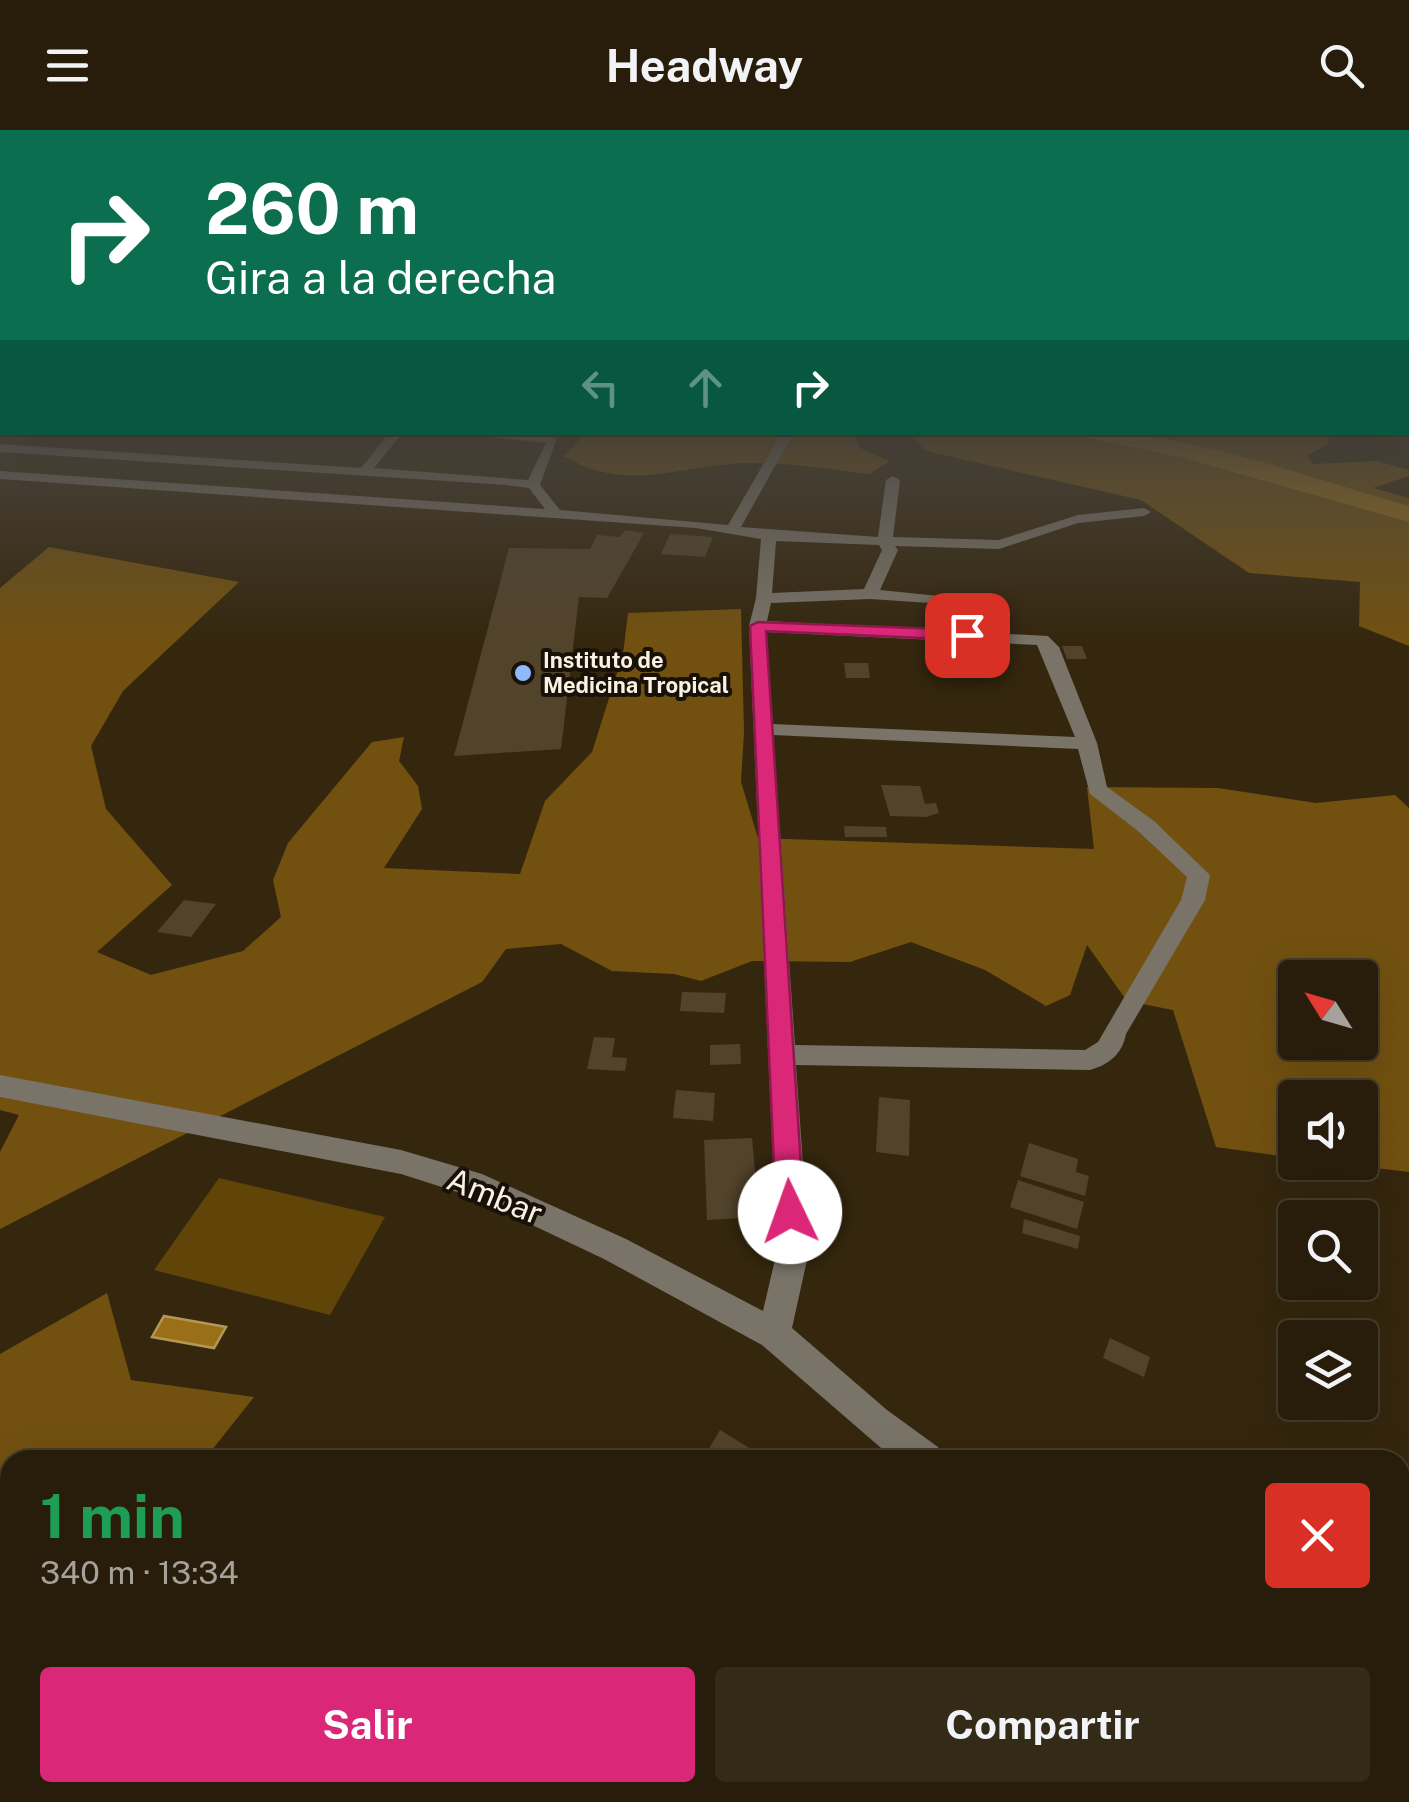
<!DOCTYPE html>
<html lang="es">
<head>
<meta charset="utf-8">
<style>
  body { margin:0; font-family:"Public Sans",sans-serif; background:#342a18; color:#f1f3f6; height:100vh; display:flex; flex-direction:column; font-size:38px; white-space:nowrap }
  * { box-sizing:border-box; margin:0 }
  p { font-size:32px; color:#a5a29c }
  .icon { flex:none; width:55px; height:55px; fill:none; stroke:currentColor; stroke-width:2; stroke-linecap:round; stroke-linejoin:round }
  .map { position:relative; flex:1; overflow:hidden }
  .panel { position:absolute; left:0px; top:1320px; width:1410px; height:352px; display:flex; flex-direction:column; background:#281d0a; border-radius:30px 30px 0 0; box-shadow:0 10px 40px #0002,0 0 0 2px #443b2b }
  .panel>* { flex:none }
  .top-card { position:absolute; left:0px; top:0px; width:1410px; height:305px; box-shadow:0 10px 40px #0002,0 0 0 2px #443b2b; background:#0b6e4f; color:#fff; overflow:hidden }
  .needle { width:65px; rotate:307deg }
  .controls { position:absolute; left:1278px; top:830px; display:grid; gap:20px }
  .controls a { display:grid; place-items:center; width:100px; height:100px; border-radius:10px; background:#281d0a; box-shadow:0 10px 40px #0002,0 0 0 2px #443b2b; font-size:50px }
  .pin { position:absolute; display:grid; place-items:center; width:85px; height:85px; color:#fff; margin:-42px; border-radius:20px; box-shadow:0 5px 15px #0006 }
  .me { position:absolute; width:110px; margin:-55px; rotate:357deg; stroke-linejoin:round; filter:drop-shadow(0 0 8px #0008) }
  .turn { display:flex; align-items:center; gap:35px; height:210px; padding:0 40px; font-size:45px }
  .turn .icon { width:130px; height:130px; stroke-width:2.5 }
  .turn b { display:block; font-size:70px; line-height:85px }
  .lanes { display:flex; align-items:center; height:95px; padding:0 40px; background:#0003; justify-content:center; gap:50px; direction:ltr }
  .lanes .off { opacity:.35 }
  .round { display:grid; place-items:center; flex:none; width:105px; height:105px; border-radius:10px; background:#342a18 }
  .summary { display:flex; align-items:center; justify-content:space-between; height:170px; padding:0 40px }
  h1 { font-size:60px; font-weight:700; line-height:75px; color:#1e9e55 }
  .button { display:flex; gap:20px; margin-top:auto; padding:20px 40px }
  .button a { flex:1; height:115px; border-radius:10px; background:#db2777; color:#fff; font-size:40px; font-weight:700; line-height:115px; text-align:center }
  .button a+a { background:#342a18; color:#f1f3f6 }
  header { display:flex; justify-content:space-between; align-items:center; height:130px; padding:0 40px; background:#281d0a; font-size:45px; font-weight:700 }
  .map>svg:first-child { display:block }
  .green { fill:#614408 }
  .forest { fill:#725110; fill-rule:evenodd }
  .water { fill:#996f18; stroke:#b69655; stroke-width:2.5 }
  .lines { fill:none; stroke-linecap:round; stroke-linejoin:round }
  .river { fill:#996f18; fill-rule:evenodd }
  .building { fill:#52432b }
  .minor { fill:#7a7368; fill-rule:evenodd }
  .route { fill:#db2777; stroke:#8e194d; stroke-width:2.5 }
  .poi-dot { fill:#8eb9fd; stroke:#171107; stroke-width:4 }
  .labels { text-anchor:middle; dominant-baseline:central; stroke-width:8; stroke-linejoin:round; paint-order:stroke }
  .far-poi-label { font-size:22px; font-weight:bold; fill:#fbf2e3; stroke:#171107; text-anchor:start }
  .near-street-label { font-size:32px; fill:#fbf2e3; stroke:#171107 }
</style>
</head>
<body>
<header><svg class="icon" aria-label="menu" viewBox="0 0 24 24"><path d="M4 6h16M4 12h16M4 18h16"/></svg>Headway<svg class="icon" aria-label="search" viewBox="0 0 24 24"><circle cx="10" cy="10" r="6"/><path d="M15 15l6 6"/></svg></header>
<div class="map">
<svg width="1409" height="1672" viewBox="0 0 1409 1672">
  <rect width="100%" height="100%" fill="#35270e"/>
  <path class="green" d="M219,1048L385,1087L330,1185L154,1140Z"/>
  <path class="forest" d="M853,302L860,318L890,331L869,344C828,339 787,332 745,333C679,335 627,364 564,326L586,303Z
    M1141,302L1172,309L1198,302L1363,303L1370,308L1330,304L1327,315L1308,325L1313,334L1377,331L1409,340V346L1373,358L1409,368V516L1359,496L1360,452L1249,443L1141,370L926,321L908,303Z
    M49,417L239,452L123,561L91,616L106,679L172,755L97,822L151,845L243,821L281,787L273,750L288,713L372,612L404,607L399,631L418,656L422,679L384,738L520,744L545,671L592,622L623,524L628,483L741,479L744,602L741,652L758,708L1094,719L1087,657L1218,658L1316,673L1395,665L1409,678V1042L1334,1033L1360,1032V968H1295V1028L1216,1017L1173,880L1127,871L1087,815L1070,865L1046,876L985,840L911,812L850,832L752,831L701,851L674,844L612,841L561,814L506,819L482,852L0,1099V1022L19,985L0,980V458ZM1295,848H1360V912H1295Z
    M107,1163L131,1250L254,1267L204,1330H10V1662L128,1663L131,1672H0V1224Z"/>
  <path class="water" d="M164,1186L226,1197L214,1218L152,1207Z"/>
  <g class="lines">
    <path class="river" d="M1082,302C1192,302 1303,346 1409,376V392L1180,327L1085,307Z"/>
  </g>
  <path class="building" d="M625,400L644,403L607,468L579,467L561,619L454,626L509,418L590,419L597,405L620,407Z
    M670,404L713,407L705,427L661,424Z
    M1062,516H1082L1087,529H1067Z
    M844,533H868L870,548H846Z
    M881,655L920,656L925,674L936,673L939,683L926,687L890,686Z
    M844,696L886,697L887,707H845Z
    M184,770L216,774L191,807L157,802Z
    M682,862L726,863L724,883L680,881Z
    M594,907L615,908L612,927L627,928L625,941L587,939Z
    M740,914L741,934L710,935V915Z
    M676,960L715,963L713,991L673,988Z
    M879,967L910,970L909,1026L876,1022Z
    M752,1008L759,1087L707,1090L704,1010Z
    M1029,1013L1078,1029L1076,1042L1089,1046L1085,1066L1020,1046Z
    M1018,1050L1084,1072L1077,1099L1010,1077Z
    M1024,1089L1080,1106L1078,1119L1022,1103Z
    M1110,1208L1150,1227L1144,1247L1103,1228Z
    M720,1300L769,1330H702Z"/>
  <g class="lines">
    <path class="minor" d="M2,289V298L0,299V290Z
      M390,302H403L374,338L528,350L546,313L441,302H524L557,308L540,355L560,380L728,395L782,302H794L741,397L878,407L886,350L893,346L900,350L893,407L999,410L1078,385L1144,378L1151,382L1144,386L1078,393L999,419L895,416L898,420L880,460L939,466L945,468V474L870,469L771,473L767,491L1048,506L1059,517L1097,613L1107,657L1154,691L1210,745L1205,770L1126,904C1122,924 1110,934 1090,940L796,935L809,1121L792,1198L887,1280L938,1317L943,1330H895L762,1215L604,1129L473,1067L401,1044L0,967V945L401,1020L482,1044L626,1109L763,1181L777,1121L749,496L756,468L761,409L696,398L0,349V341L545,379L529,358L507,355L0,322V314L361,338ZM776,411L879,415L882,420L864,459L772,463ZM766,502L1037,515L1075,607L772,594ZM773,605L1078,619L1090,664L1138,701L1187,747L1181,770L1098,912L1085,920L795,915Z
      M1409,1592V1636L1400,1640V1596Z
      M1172,1662H1217L1214,1672H1170Z
      M1344,1662H1398L1401,1672H1348Z"/>
  </g>
  <linearGradient id="sky" x2="0" y2="1"><stop stop-color="#1d1508"/><stop offset="0.54" stop-color="#4b4741"/><stop offset="1" stop-color="#4b4741" stop-opacity="0"/></linearGradient>
  <rect width="1409" height="512" fill="url(#sky)"/>
  <path class="route" d="M758,492L967,500L975,505L967,510L766,501L804,1082L800,1090L790,1094L780,1090L776,1082L750,496Z"/>
  <circle class="poi-dot" cx="523" cy="543" r="10"/>
  <g class="labels">
    <g class="far-poi-label">
      <text x="543" y="530">Instituto de<tspan x="543" dy="25">Medicina Tropical</tspan></text>
    </g>
    <g class="near-street-label">
      <text transform="translate(495 1066) rotate(22)">Ambar</text>
    </g>
  </g>
</svg>
<div class="controls">
<a><svg class="needle" viewBox="-14 -14 28 28"><path d="M0-13l5 13h-10z" fill="#e53935"/><path d="M0 13l5-13h-10z" fill="#a5a29c"/></svg></a>
<a><svg class="icon" aria-label="sound" viewBox="0 0 24 24"><path d="M4 9h4l5-4v14l-5-4H4zM17 9q2 3 0 6"/></svg></a>
<a><svg class="icon" aria-label="search" viewBox="0 0 24 24"><circle cx="10" cy="10" r="6"/><path d="M15 15l6 6"/></svg></a>
<a><svg class="icon" aria-label="layers" viewBox="0 0 24 24"><path d="M12 4l9 5-9 5-9-5zM3 14l9 5 9-5"/></svg></a>
</div>
<div class="pin" style="left:967px;top:505px;background:#d93025"><svg class="icon" aria-label="arrive" viewBox="0 0 24 24"><path d="M6 21V4h12l-3 4 3 4H6"/></svg></div>
<svg class="me" style="left:790px;top:1082px" viewBox="-20 -20 40 40"><circle r="19" fill="#fff"/><path d="M0-13L10 11 0 6-10 11z" fill="#db2777"/></svg>
<div class="top-card">
<div class="turn"><svg class="icon" aria-label="right" viewBox="0 0 24 24"><path d="M7 20v-9h11M14 6l5 5-5 5"/></svg><div><b>260 m</b>Gira a la derecha</div></div>
<div class="lanes"><svg class="icon off" aria-label="left" viewBox="0 0 24 24"><path d="M17 20v-9H6M10 6l-5 5 5 5"/></svg><svg class="icon off" aria-label="ahead" viewBox="0 0 24 24"><path d="M12 20V5M6 11l6-6 6 6"/></svg><svg class="icon" aria-label="right" viewBox="0 0 24 24"><path d="M7 20v-9h11M14 6l5 5-5 5"/></svg></div>
</div>
<section class="panel">
<div class="summary"><div><h1>1 min</h1><p>340 m · 13:34</p></div><a class="round" style="background:#d93025;color:#fff"><svg class="icon" aria-label="close" viewBox="0 0 24 24"><path d="M6 6l12 12M18 6L6 18"/></svg></a></div>
<div class="button"><a>Salir</a><a>Compartir</a></div>
</section>
</div>
</body>
</html>
